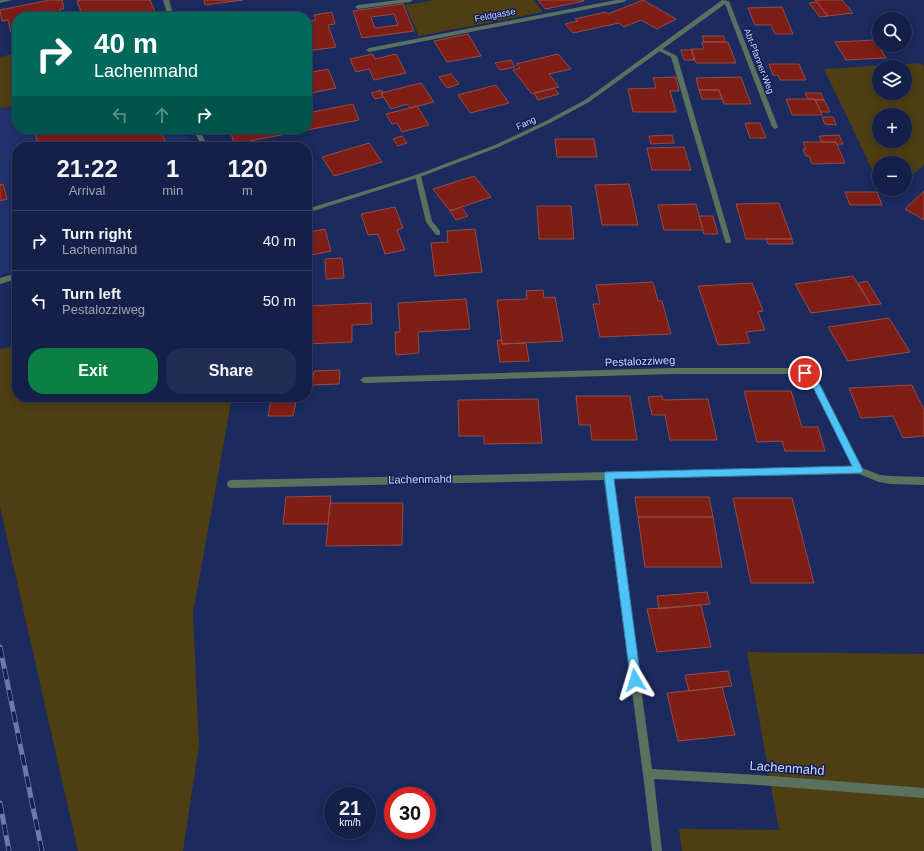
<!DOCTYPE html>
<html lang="en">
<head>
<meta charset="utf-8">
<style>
  body { margin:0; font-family:Arial,sans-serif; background:#212d52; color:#f1f3f6; height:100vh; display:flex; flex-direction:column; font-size:15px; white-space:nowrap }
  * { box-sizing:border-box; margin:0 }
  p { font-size:13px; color:#9da3b4 }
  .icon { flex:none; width:22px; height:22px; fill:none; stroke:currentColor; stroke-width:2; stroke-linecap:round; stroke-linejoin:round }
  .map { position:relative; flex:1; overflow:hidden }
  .details { position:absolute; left:12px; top:142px; width:300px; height:260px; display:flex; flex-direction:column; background:#142047; border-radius:16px; box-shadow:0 2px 10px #0003,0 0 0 1px #333e60 }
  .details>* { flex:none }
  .guide { position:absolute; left:12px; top:12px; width:300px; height:122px; border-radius:16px; box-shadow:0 2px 10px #0003,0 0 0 1px #333e60; background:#00695c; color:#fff; overflow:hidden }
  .buttons { position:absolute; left:872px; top:12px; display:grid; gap:8px }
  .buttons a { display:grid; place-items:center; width:40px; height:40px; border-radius:50%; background:#142047; box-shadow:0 2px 10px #0003,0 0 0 1px #333e60; font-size:20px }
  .speed { position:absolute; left:324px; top:787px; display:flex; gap:8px; font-size:20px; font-weight:700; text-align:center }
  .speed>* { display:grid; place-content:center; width:52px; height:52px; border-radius:50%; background:#142047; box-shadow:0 2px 10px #0003,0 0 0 1px #333e60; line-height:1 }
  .speed small { font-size:10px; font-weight:400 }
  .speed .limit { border:6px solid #d22; background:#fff; color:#111 }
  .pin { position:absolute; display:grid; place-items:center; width:34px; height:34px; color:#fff; margin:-17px; border:2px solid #fff; border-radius:50%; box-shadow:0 1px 4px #0007 }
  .me { position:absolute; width:44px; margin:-22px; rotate:353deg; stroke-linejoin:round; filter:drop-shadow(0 0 3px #0008) }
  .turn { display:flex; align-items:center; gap:14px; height:84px; padding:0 16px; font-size:18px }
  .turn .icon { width:52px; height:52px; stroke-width:2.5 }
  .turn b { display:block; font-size:28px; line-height:34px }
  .lanes { display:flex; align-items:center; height:38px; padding:0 16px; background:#0003; justify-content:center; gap:20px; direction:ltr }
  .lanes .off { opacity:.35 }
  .eta { display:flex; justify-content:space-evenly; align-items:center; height:68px; text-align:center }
  .eta b { font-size:24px; font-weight:700; line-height:28px }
  .cta { display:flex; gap:8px; margin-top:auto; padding:8px 16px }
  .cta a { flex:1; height:46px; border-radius:16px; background:#0b8043; color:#fff; font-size:16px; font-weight:700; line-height:46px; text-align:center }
  .cta a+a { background:#212d52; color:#f1f3f6 }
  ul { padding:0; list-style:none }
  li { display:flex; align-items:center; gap:12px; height:60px; padding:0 16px; border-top:1px solid #333e60 }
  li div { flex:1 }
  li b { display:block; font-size:15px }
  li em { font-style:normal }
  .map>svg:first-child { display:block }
  .built { fill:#20316d }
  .green { fill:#4e3e11; fill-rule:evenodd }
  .building { fill:#7f1d17; stroke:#944d45; fill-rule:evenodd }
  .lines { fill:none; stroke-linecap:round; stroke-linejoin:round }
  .service { fill:#5a725d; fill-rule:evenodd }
  .minor { fill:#5a725d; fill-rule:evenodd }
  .rail-casing { stroke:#6c7aa6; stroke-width:5 }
  .rail { stroke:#121f54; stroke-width:3.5; stroke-dasharray:11; stroke-linecap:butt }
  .route { fill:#4fc3f7; stroke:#337fa1 }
  .labels { text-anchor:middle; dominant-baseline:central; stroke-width:3; stroke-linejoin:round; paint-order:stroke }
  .far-street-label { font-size:9px; fill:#cedbfd; stroke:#121f54 }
  .street-label { font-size:11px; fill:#cedbfd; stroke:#121f54 }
  .near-street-label { font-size:13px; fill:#cedbfd; stroke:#121f54 }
</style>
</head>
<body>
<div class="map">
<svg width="924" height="851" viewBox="0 0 924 851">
  <rect width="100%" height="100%" fill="#1b2a5f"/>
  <path class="built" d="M17,106V129H183L192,147H17V270L0,275V108Z"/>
  <path class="green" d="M436,0H534L543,12L419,36L405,5Z
    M17,53V106L0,108V57Z
    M920,63L924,66V165L905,181V163H879V184L824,69ZM879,67H905V93H879ZM879,115H905V141H879Z
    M17,346V397H232L193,613L199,746L183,851H78L0,507V349Z
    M747,652L924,654V851H682L679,829L779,830Z"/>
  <path class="building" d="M50,0H62L64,9H60L62,17H17V35L12,36L8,20L2,21L0,10Z
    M81,0H150L156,14L143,17H83L77,1Z
    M204,0H243L205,5Z
    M538,0H583L584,1L545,9Z
    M643,0L676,19L657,29L641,20L624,27L619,23L573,33L565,24L578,21L575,19L606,12L608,14Z
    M815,0H842L853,13L828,16Z
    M817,2L828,16L820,17L809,3Z
    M403,4L414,31L362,38L353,11ZM394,14L398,25L375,28L371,17Z
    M782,7L793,34H775L771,25H755L748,8Z
    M332,12L335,24L328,25L336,47L307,51V21L316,20L314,15Z
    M468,34L481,56L447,62L434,41Z
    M702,36H724L725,42H704Z
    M875,40L886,58L846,60L835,42Z
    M702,42H728L736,63H696L691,49H704Z
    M681,50H692L694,60H684Z
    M373,54L375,59L396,54L406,73L374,80L369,69L356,72L350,59Z
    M558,54L571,69L549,74L559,87L532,94L513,70L520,68L516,64Z
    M511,60L515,67L500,70L495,63Z
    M769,64H799L806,80H780L778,75H773Z
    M328,69L336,88L307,94V73Z
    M451,74L459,84L447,88L439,77Z
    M676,77L679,91H670L676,112H633L628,89L656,88L653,78Z
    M741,77L751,104H724L719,90H699L696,78Z
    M421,83L434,102L410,108L407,104L391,109L381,93Z
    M496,85L509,103L470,113L458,95Z
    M554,88L559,94L538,100L534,93Z
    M382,90L383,93H381L383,97L375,99L371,93Z
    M699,90H719L722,99H702Z
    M805,93H821L824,100L808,99Z
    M786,99H815L822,115H792Z
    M815,100H824L830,112H821Z
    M353,104L359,120L234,144L230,129H307V113Z
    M417,106L429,125L402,132L397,123L392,124L386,114Z
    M822,117H833L836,125L825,124Z
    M745,123H760L766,138H750Z
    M34,129H114L115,131L123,129H160L165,141L143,147H39Z
    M672,135L674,143L651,144L649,136Z
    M839,135L843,144H836V142H822L819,136Z
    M402,136L407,143L398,146L393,139Z
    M555,139H594L597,157H557Z
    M803,142H836L845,163L812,164L809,156H806L803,149H806Z
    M369,143L382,162L334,176L322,157Z
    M684,147L691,170H652L647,148Z
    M474,176L491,197L450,211L433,189Z
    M3,184L7,199L0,201V185Z
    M629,184L638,225H602L595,185Z
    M924,191V220L905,209Z
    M845,192H877L882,205H850Z
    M779,203L792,239H746L736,204Z
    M696,204L703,230H664L658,205Z
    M537,206H571L574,239H539Z
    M395,207L403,228L397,230L405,250L385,254L378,234L368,235L361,214Z
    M461,207L468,216L456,220L450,211Z
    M699,216H713L718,234H704Z
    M307,229H309L310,232L325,229L331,251L307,256Z
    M475,229L482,272L435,276L431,243L448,242L447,231Z
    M766,239H792L793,244H768Z
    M342,258L344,278L326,279L325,259Z
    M853,276L871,305L811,313L795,284Z
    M867,281L881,304L871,305L858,283Z
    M653,282L658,301H662L671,334L600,337L593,304H600L596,285Z
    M752,283L763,311L758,312L765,330L746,332L750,343L718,345L698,286Z
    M543,290L544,298L555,297L563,341L502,344L497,300L527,299L526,291Z
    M466,299L470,329L418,332L419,353L396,355L395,332H400L398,303Z
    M371,303L372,324L352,325V342L307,344V306Z
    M889,318L910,352L848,361L828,327Z
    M497,340H502V344L526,343L529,361L500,362Z
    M340,370L339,384L312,385L314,371Z
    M912,385L924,410V436L903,438L893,416L861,418L849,388Z
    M744,391H791L802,427H818L825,451H785L782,441L757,442Z
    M576,396H630L637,440H592L590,425H579Z
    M662,396L663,400L708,399L717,440H670L665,415H652L648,397Z
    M538,399L542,443L484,444V436H459L458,400Z
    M271,400L296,401L293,416H268Z
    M331,496L328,524H283L286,497Z
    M635,497H709L713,517H638Z
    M733,498H792L814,583H751Z
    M330,503H403L402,545L326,546Z
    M638,517H713L722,567H645Z
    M707,592L710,604L659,609L657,596Z
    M701,605L711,647L657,652L647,609Z
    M728,671L732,686L689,691L685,675Z
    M722,687L735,735L678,741L667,693Z"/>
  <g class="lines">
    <path class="service" d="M0,0H12L0,3Z
      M398,0H413L410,2L358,9L355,7L358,5Z
      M616,0H627L624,2L369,52L366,50L369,48Z
      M304,14L306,15V17H293Z
      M657,48H661L677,56L731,241L730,243H726L725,241L671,57L657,50Z
      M418,174L421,176L432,221L440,231V235H436L426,222L415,176Z"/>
    <path class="minor" d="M163,0H169L174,17H168Z
      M722,0L729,1L778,127L777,128L775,129L772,127L725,4L589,102L550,123L499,147L420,177L307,213V209L416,175L495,145L546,121L585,100Z
      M193,129H199L208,147H202Z
      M17,273V279L0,284V278Z
      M673,368H798L814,374L862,468L880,475L890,476L924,477V485L890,484L879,482L859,474L613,479L652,769L759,775L924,788V798L759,785L654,779L662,851H652L643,774L604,480L231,488L228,487L227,484L228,481L231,480L853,467L808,378L798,374H673L364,383L360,380L364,377Z"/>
    <g class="rail-casing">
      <path id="rail" d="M0,647L42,851
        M0,803L9,851"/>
    </g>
    <use href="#rail" class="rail"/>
  </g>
  <path class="route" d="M805,369L814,373L818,381L863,470L862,473L614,479L641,680L639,684L635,685L631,684L604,475L605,472L852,466L812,385L808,378L800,373Z"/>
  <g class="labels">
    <g class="far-street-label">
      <text transform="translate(495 15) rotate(-11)">Feldgasse</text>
      <text transform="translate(759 61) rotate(69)">Abt-Pfanner-Weg</text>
      <text transform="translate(526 123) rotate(-25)">Fang</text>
    </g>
    <g class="street-label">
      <text transform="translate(640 361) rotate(-2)">Pestalozziweg</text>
      <text transform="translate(420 479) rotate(-1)">Lachenmahd</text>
    </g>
    <g class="near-street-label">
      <text transform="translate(787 768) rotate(4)">Lachenmahd</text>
    </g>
  </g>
</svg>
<div class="buttons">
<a><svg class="icon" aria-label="search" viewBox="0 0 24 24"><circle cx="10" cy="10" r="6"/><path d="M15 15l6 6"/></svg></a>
<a><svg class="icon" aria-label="layers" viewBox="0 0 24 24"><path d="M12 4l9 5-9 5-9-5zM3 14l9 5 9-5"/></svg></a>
<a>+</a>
<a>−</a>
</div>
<div class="speed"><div>21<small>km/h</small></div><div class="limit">30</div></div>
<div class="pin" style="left:805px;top:373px;background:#d93025"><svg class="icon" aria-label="arrive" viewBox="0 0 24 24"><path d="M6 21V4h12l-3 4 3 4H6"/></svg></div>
<svg class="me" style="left:635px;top:680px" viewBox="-20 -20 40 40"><path d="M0-17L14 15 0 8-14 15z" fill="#4fc3f7" stroke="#fff" stroke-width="4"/></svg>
<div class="guide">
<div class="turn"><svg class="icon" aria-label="right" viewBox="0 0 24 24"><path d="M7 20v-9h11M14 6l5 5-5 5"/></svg><div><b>40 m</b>Lachenmahd</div></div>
<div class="lanes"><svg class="icon off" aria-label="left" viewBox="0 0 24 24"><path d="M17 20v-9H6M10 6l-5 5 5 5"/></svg><svg class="icon off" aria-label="ahead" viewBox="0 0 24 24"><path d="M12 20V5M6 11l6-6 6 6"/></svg><svg class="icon" aria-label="right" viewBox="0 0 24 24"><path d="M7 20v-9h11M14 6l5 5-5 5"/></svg></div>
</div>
<section class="details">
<div class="eta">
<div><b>21:22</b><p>Arrival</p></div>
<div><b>1</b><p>min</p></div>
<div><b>120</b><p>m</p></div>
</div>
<ul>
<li><svg class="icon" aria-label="right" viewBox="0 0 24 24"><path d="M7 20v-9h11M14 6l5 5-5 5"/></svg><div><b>Turn right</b><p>Lachenmahd</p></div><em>40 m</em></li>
<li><svg class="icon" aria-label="left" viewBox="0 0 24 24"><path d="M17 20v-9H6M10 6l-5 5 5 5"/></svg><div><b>Turn left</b><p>Pestalozziweg</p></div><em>50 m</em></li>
</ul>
<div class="cta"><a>Exit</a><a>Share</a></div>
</section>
</div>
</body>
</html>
